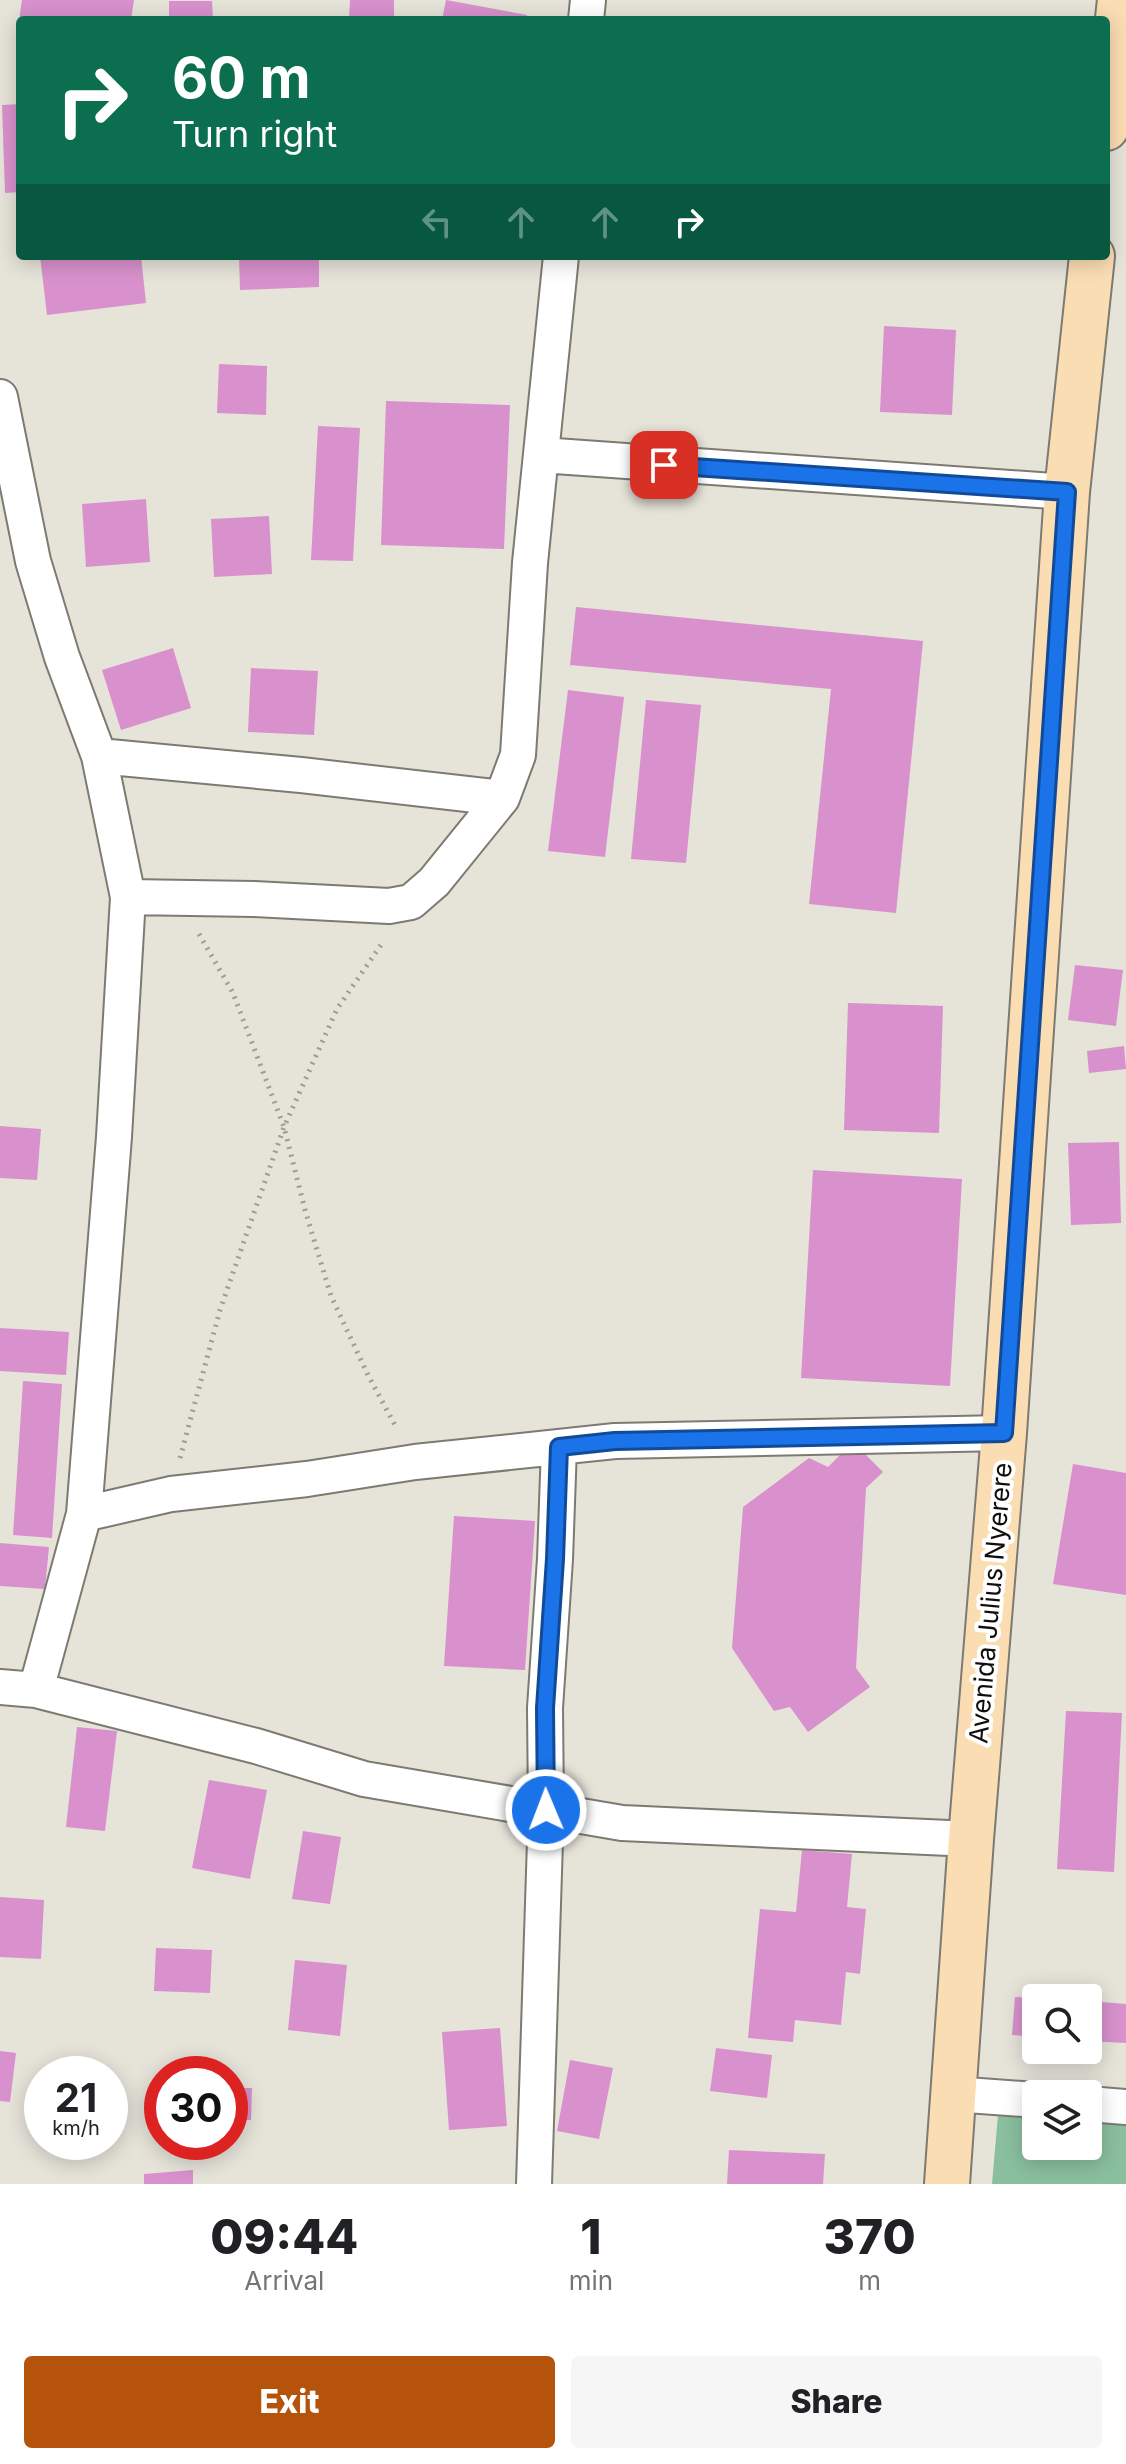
<!DOCTYPE html>
<html lang="en">
<head>
<meta charset="utf-8">
<style>
  body { margin:0; font-family:Inter,sans-serif; background:#f6f6f6; color:#202124; height:100vh; display:flex; flex-direction:column; font-size:30px; white-space:nowrap }
  * { box-sizing:border-box; margin:0 }
  p { font-size:26px; color:#757577 }
  .icon { flex:none; width:44px; height:44px; fill:none; stroke:currentColor; stroke-width:2; stroke-linecap:round; stroke-linejoin:round }
  .map { position:relative; height:2184px; overflow:hidden }
  .side { display:flex; flex-direction:column; background:#fff; flex:1 }
  .side>* { flex:none }
  .banner { position:absolute; left:16px; top:16px; width:1094px; height:244px; border-radius:8px; box-shadow:0 4px 20px #0003; background:#0b6e4f; color:#fff; overflow:hidden }
  .fabs { position:absolute; left:1022px; top:1984px; display:grid; gap:16px }
  .fabs a { display:grid; place-items:center; width:80px; height:80px; border-radius:8px; background:#fff; box-shadow:0 4px 20px #0003; font-size:40px }
  .speed { position:absolute; left:24px; top:2056px; display:flex; gap:16px; font-size:40px; font-weight:700; text-align:center }
  .speed>* { display:grid; place-content:center; width:104px; height:104px; border-radius:50%; background:#fff; box-shadow:0 4px 20px #0003; line-height:1 }
  .speed small { font-size:20px; font-weight:400 }
  .speed .limit { border:12px solid #d22; background:#fff; color:#111 }
  .pin { position:absolute; display:grid; place-items:center; width:68px; height:68px; color:#fff; margin:-34px; border-radius:16px; box-shadow:0 4px 12px #0006 }
  .me { position:absolute; width:88px; margin:-44px; rotate:359deg; stroke-linejoin:round; filter:drop-shadow(0 0 6px #0008) }
  .turn { display:flex; align-items:center; gap:28px; height:168px; padding:0 24px; font-size:36px }
  .turn .icon { width:104px; height:104px; stroke-width:2.5 }
  .turn b { display:block; font-size:56px; line-height:68px }
  .lanes { display:flex; align-items:center; height:76px; padding:0 24px; background:#0003; justify-content:center; gap:40px; direction:ltr }
  .lanes .off { opacity:.35 }
  .eta { display:flex; justify-content:space-evenly; align-items:center; height:136px; text-align:center }
  .eta b { font-size:48px; font-weight:800; line-height:56px }
  .action { display:flex; gap:16px; margin-top:auto; padding:16px 24px }
  .action a { flex:1; height:92px; border-radius:8px; background:#b45309; color:#fff; font-size:32px; font-weight:800; line-height:92px; text-align:center }
  .action a+a { background:#f6f6f6; color:#202124 }
  .map>svg:first-child { display:block }
  .green { fill:#8abf9e }
  .building { fill:#d891cd }
  .lines { fill:none; stroke-linecap:round; stroke-linejoin:round }
  .street-casing { stroke:#7c7a71; stroke-width:38 }
  .secondary-casing { stroke:#7c7a71; stroke-width:48 }
  .path { stroke:#9e9c94; stroke-width:5; stroke-dasharray:2 6; stroke-linecap:butt }
  .street { stroke:#fff; stroke-width:34 }
  .secondary { stroke:#fbddb3; stroke-width:44 }
  .route-casing { stroke:#114b97; stroke-width:20 }
  .route { stroke:#1a73e8; stroke-width:14 }
  .labels { text-anchor:middle; dominant-baseline:central; stroke-width:8; stroke-linejoin:round; paint-order:stroke }
  .street-label { font-size:26px; fill:#100f0c; stroke:#fff }
</style>
</head>
<body>
<div class="map">
<svg width="1126" height="2184" viewBox="0 0 1126 2184">
  <rect width="100%" height="100%" fill="#e6e3d9"/>
  <path class="green" d="M998,2115L1036,2117V2146H1088V2119L1126,2121V2184H992Z"/>
  <path class="building" d="M22,0H134L131,20H19Z
    M350,0H394V20H349Z
    M446,0L527,15L526,20H442Z
    M169,1H212L213,20H169Z
    M20,104V192L5,193L2,105Z
    M40,256H141L146,303L47,315Z
    M239,256H319V287L240,290Z
    M884,326L956,330L952,415L880,412Z
    M219,364L267,366L266,415L217,413Z
    M386,401L510,405L504,549L381,545Z
    M318,426L360,428L353,561L311,560Z
    M146,499L150,562L86,567L82,504Z
    M269,516L272,574L214,577L211,519Z
    M576,607L923,641L896,913L809,904L831,689L570,665Z
    M173,648L191,708L121,730L102,670Z
    M251,668L318,671L314,735L248,732Z
    M568,690L624,697L605,857L548,851Z
    M646,700L701,705L686,863L631,859Z
    M1075,965L1123,970L1116,1026L1068,1020Z
    M848,1003L943,1006L939,1133L844,1130Z
    M1124,1046L1126,1069L1089,1073L1087,1051Z
    M0,1126L41,1129L37,1180L0,1178Z
    M1119,1142L1121,1223L1071,1225L1068,1143Z
    M813,1170L962,1179L950,1386L801,1378Z
    M0,1328L69,1332L66,1375L0,1371Z
    M23,1381L62,1384L52,1538L13,1535Z
    M853,1442L883,1472L866,1488L856,1668L870,1687L808,1732L790,1707L774,1711L732,1648L743,1507L809,1458L828,1467Z
    M1073,1464L1126,1473V1595L1053,1584Z
    M454,1516L535,1521L525,1670L444,1666Z
    M0,1543L49,1547L45,1589L0,1586Z
    M1066,1711L1122,1713L1114,1872L1057,1869Z
    M77,1727L117,1731L105,1831L66,1827Z
    M209,1780L267,1790L250,1879L192,1868Z
    M303,1831L341,1837L330,1904L292,1899Z
    M802,1850L852,1854L847,1907L866,1909L860,1974L846,1972L841,2025L795,2020L793,2042L748,2038L760,1909L796,1912Z
    M0,1897L44,1900L41,1959L0,1957Z
    M156,1948L212,1950L210,1993L154,1991Z
    M295,1960L347,1965L340,2036L288,2030Z
    M1015,1997L1036,1998V2037L1012,2035Z
    M1088,2001L1126,2004V2043L1088,2041Z
    M500,2028L507,2126L449,2130L442,2032Z
    M716,2048L772,2055L767,2098L710,2091Z
    M0,2051L16,2053L10,2102L0,2101Z
    M570,2060L613,2068L599,2139L557,2131Z
    M230,2088H252L251,2120H230Z
    M729,2150L825,2154L823,2184H727Z
    M193,2170V2184H144V2174Z"/>
  <g class="lines">
    <g class="street-casing">
      <path id="street" d="M586,20L588,0
        M0,397L33,561L62,657L99,756L128,897L114,1137L84,1514
        M541,455L1067,492
        M99,756L301,775L502,798
        M128,897L254,899L389,906L411,902L434,882L502,798L518,755L530,563L561,256
        M0,1687L36,1690L84,1514L171,1494L307,1479L415,1462L615,1441L1004,1433
        M36,1690L256,1746L364,1779L622,1823L971,1839
        M953,2094L1036,2100
        M1088,2104L1126,2107
        M534,2184L546,1810L545,1708L555,1559L559,1447"/>
    </g>
    <g class="secondary-casing">
      <path id="secondary" d="M1106,128L1120,0
        M947,2184L971,1839L1004,1433L1067,492L1092,256"/>
    </g>
    <path class="path" d="M199,934L233,993L284,1127L305,1210L331,1296L368,1375L396,1427
      M180,1458L220,1310L284,1127L337,1009L383,942"/>
    <use href="#street" class="street"/>
    <use href="#secondary" class="secondary"/>
  </g>
  <g class="lines">
    <g class="route-casing">
      <path id="route" d="M546,1810L545,1708L555,1559L559,1447L615,1441L1004,1433L1067,492L664,465"/>
    </g>
    <use href="#route" class="route"/>
  </g>
  <g class="labels">
    <g class="street-label">
      <text transform="translate(990 1603) rotate(-85)">Avenida Julius Nyerere</text>
    </g>
  </g>
</svg>
<div class="fabs">
<a><svg class="icon" aria-label="search" viewBox="0 0 24 24"><circle cx="10" cy="10" r="6"/><path d="M15 15l6 6"/></svg></a>
<a><svg class="icon" aria-label="layers" viewBox="0 0 24 24"><path d="M12 4l9 5-9 5-9-5zM3 14l9 5 9-5"/></svg></a>
</div>
<div class="speed"><div>21<small>km/h</small></div><div class="limit">30</div></div>
<div class="pin" style="left:664px;top:465px;background:#d93025"><svg class="icon" aria-label="arrive" viewBox="0 0 24 24"><path d="M6 21V4h12l-3 4 3 4H6"/></svg></div>
<svg class="me" style="left:546px;top:1810px" viewBox="-20 -20 40 40"><circle r="17" fill="#1a73e8" stroke="#fff" stroke-width="3"/><path d="M0-11L8 9 0 5-8 9z" fill="#fff"/></svg>
<div class="banner">
<div class="turn"><svg class="icon" aria-label="right" viewBox="0 0 24 24"><path d="M7 20v-9h11M14 6l5 5-5 5"/></svg><div><b>60 m</b>Turn right</div></div>
<div class="lanes"><svg class="icon off" aria-label="left" viewBox="0 0 24 24"><path d="M17 20v-9H6M10 6l-5 5 5 5"/></svg><svg class="icon off" aria-label="ahead" viewBox="0 0 24 24"><path d="M12 20V5M6 11l6-6 6 6"/></svg><svg class="icon off" aria-label="ahead" viewBox="0 0 24 24"><path d="M12 20V5M6 11l6-6 6 6"/></svg><svg class="icon" aria-label="right" viewBox="0 0 24 24"><path d="M7 20v-9h11M14 6l5 5-5 5"/></svg></div>
</div>
</div>
<section class="side">
<div class="eta">
<div><b>09:44</b><p>Arrival</p></div>
<div><b>1</b><p>min</p></div>
<div><b>370</b><p>m</p></div>
</div>
<div class="action"><a>Exit</a><a>Share</a></div>
</section>
</body>
</html>
